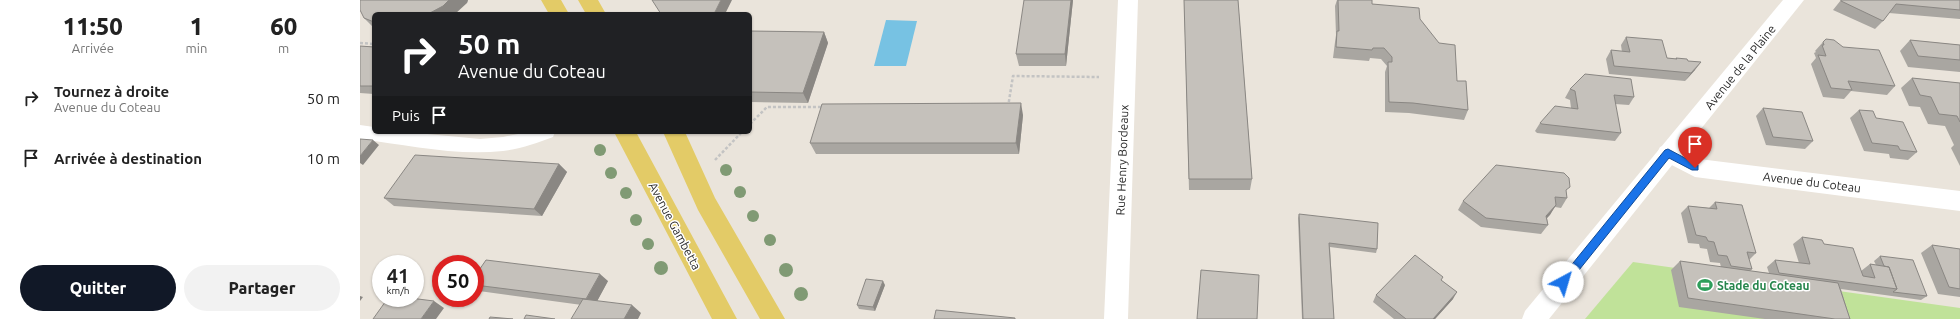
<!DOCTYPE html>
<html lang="fr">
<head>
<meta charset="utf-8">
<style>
  body { margin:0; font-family:Ubuntu,sans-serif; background:#f2f2f2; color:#222; height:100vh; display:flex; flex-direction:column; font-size:15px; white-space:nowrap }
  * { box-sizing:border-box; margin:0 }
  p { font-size:13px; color:#767676 }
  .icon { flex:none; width:22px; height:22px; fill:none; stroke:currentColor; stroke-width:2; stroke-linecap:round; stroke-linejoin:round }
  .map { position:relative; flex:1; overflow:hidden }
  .sheet { display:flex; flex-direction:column; background:#fff; width:360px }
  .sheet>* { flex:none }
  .top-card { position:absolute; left:12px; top:12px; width:380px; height:122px; border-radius:6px; box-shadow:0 1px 3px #0004; background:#202124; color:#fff; overflow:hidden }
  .speed { position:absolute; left:12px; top:255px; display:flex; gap:8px; font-size:20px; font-weight:700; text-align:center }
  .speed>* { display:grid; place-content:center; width:52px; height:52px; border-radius:50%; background:#fff; box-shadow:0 1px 3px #0004; line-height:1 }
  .speed small { font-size:10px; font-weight:400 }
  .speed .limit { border:6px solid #d22; background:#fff; color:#111 }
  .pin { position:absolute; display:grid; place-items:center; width:34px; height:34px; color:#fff; margin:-41px -17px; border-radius:50% 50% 50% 0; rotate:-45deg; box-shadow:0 0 4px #0007 }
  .pin .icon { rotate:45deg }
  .me { position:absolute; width:44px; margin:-22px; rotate:39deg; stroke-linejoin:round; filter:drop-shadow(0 0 3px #0008) }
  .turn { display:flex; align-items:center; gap:14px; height:84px; padding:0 20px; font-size:18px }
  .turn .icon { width:52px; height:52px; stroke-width:2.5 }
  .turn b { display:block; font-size:28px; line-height:34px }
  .then { display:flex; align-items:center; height:38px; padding:0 20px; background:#0003; gap:8px; font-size:15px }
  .eta { display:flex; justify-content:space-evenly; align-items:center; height:68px; text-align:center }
  .eta b { font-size:24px; font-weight:800; line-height:28px }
  .cta { display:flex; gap:8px; margin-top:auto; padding:8px 20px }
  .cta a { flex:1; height:46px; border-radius:24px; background:#111827; color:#fff; font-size:16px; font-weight:800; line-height:46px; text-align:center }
  .cta a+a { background:#f2f2f2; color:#222 }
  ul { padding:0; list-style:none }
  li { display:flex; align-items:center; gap:12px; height:60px; padding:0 20px }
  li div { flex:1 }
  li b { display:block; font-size:15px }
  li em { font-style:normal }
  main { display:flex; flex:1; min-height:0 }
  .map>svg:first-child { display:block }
  .pitch { fill:#c0e299 }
  .water { fill:#77c2e3 }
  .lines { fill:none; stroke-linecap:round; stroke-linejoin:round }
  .path { stroke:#c3c3c3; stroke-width:2.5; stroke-dasharray:3 2; stroke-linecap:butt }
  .service { fill:#fff; fill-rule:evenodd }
  .minor { fill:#fff; fill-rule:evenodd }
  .secondary { fill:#fff; fill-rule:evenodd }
  .primary { fill:#e3cb67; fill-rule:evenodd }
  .tree { fill:#809a74 }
  .wall { fill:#a9a6a1 }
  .shaded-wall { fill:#8a8783 }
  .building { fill:#c5c1bb; stroke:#8a8783 }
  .route { fill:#1a73e8; stroke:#114b97 }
  .labels { text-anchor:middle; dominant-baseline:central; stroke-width:3; stroke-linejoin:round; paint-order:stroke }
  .street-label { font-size:12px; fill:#292929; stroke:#fff }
  .leisure-label { font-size:12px; font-weight:bold; fill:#27864d; stroke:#fff; text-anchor:start }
</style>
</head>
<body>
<main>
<section class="sheet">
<div class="eta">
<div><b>11:50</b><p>Arrivée</p></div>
<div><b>1</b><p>min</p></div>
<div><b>60</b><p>m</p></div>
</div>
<ul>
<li><svg class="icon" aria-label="right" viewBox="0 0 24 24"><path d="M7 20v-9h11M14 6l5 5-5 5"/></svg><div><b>Tournez à droite</b><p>Avenue du Coteau</p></div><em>50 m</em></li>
<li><svg class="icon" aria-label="arrive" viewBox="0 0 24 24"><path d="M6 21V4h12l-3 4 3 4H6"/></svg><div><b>Arrivée à destination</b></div><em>10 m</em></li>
</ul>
<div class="cta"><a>Quitter</a><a>Partager</a></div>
</section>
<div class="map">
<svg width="1600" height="319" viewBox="0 0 1600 319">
  <rect width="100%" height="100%" fill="#eae4db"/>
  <path class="pitch" d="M1273,262L1600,308V319H1225Z"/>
  <path class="water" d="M526,20L557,21L546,66H514Z"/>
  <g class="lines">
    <path class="path" d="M0,43L14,44
      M648,107L653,76L739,77
      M390,124L407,107H463
      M355,160L382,132"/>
    <path class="service" d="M0,125L14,127V132H46L120,139L143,137L168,132H195L193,137C177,143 160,149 143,151C95,156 47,145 0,139Z"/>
    <path class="minor" d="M758,0H778L768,319H744Z
      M1308,144L1339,159L1600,191V211L1335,177L1300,159L1297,153L1300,147Z"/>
    <path class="secondary" d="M1423,0H1444L1189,319H1162L1165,311Z"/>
    <path class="primary" d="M181,0H201L209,14H189Z
      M218,0H238L246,14H226Z
      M254,132H276L377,319H352Z
      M303,132H325L355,198L425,319H400L338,210Z"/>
  </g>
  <g class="tree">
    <circle cx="240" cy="150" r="6"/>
    <circle cx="366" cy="170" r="6"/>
    <circle cx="251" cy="173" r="6"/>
    <circle cx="380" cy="192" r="6"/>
    <circle cx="266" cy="193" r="6"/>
    <circle cx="393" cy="216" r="6"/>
    <circle cx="276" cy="220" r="6"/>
    <circle cx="410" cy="240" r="6"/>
    <circle cx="288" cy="244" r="6"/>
    <circle cx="301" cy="268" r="7"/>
    <circle cx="426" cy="270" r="7"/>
    <circle cx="441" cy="294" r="7"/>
  </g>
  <path class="wall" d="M0,0H108L107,3L14,14V28L4,18Z
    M713,0L706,66H659L656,54Z
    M824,0H878L892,179L890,190H829Z
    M977,0H1012V4L1060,19L1097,81L1108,110L1104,120L1049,113L1025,112V72L1027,66L1021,59L1010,58L1009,61L973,58L975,42L976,35L975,6Z
    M1481,0H1600V19L1529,13L1523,21L1515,29L1473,10Z
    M390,31L464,32L468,43L448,103L390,102Z
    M1266,37L1307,58L1315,59L1316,58L1328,61L1335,70L1325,81L1249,74L1246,59L1251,50L1262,52L1261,45Z
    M1550,40L1600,45V72L1548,67L1540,51Z
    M1463,42L1535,86L1527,95L1491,91L1484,99L1463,97L1451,64L1456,58L1454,53L1456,52L1455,51Z
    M0,46L14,47V94L0,93Z
    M1552,78L1600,83V166L1591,148L1594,145L1585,126L1568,124L1560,107L1549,106L1541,88Z
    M1210,89L1274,97L1269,105L1255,104L1261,133L1255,141L1177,133L1175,131L1180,123L1211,108L1210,100L1205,98Z
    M1403,108L1453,141L1445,149L1406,145L1396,116Z
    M1499,110L1516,118L1557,152L1548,160L1530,158L1529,154L1504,151L1490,118Z
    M663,115L659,154H456L450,143Z
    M199,164L207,172L182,216L34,206L24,198Z
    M1206,192L1207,198L1201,208L1195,207L1187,218L1188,225L1181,234L1121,227L1098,210L1103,201Z
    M1355,202L1396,253L1389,260L1392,269L1390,271L1409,273L1407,267L1415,260L1439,263L1433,244L1442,237L1464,244L1501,271L1510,264L1516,265L1514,261L1520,256L1567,296L1561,300L1481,289L1490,319H1405L1319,307L1311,270L1320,261L1361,267L1360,263L1350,262L1347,249L1340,248L1339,244L1328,243L1321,213L1328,206L1349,208Z
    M939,214L1017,249L1016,253L970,247L974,319H942L938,218Z
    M1572,245L1600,249V297L1578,294L1561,253Z
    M115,276L248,281L237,301L281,313L119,291L115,288Z
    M1082,281L1093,299L1075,319H1034L1013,302L1016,295Z
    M525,285L515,311L499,309L497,305Z"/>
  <path class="shaded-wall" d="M89,0H108L107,3L95,14H68Z
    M361,0H372L365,14H354Z
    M711,0H713L706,66L705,54Z
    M464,32L468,43L448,103L443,93Z
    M1341,62L1335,70L1325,81L1331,73Z
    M661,103L663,115L659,154L656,143Z
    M13,140L19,145L3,165L0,163V156Z
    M199,164L207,172L182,216L174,209Z
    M1196,205L1190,215L1180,225L1186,216Z
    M240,274L248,281L234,307L226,300Z
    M523,281L525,285L515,311L513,307Z
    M1097,292L1093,299L1075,319H1073Z
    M0,296L3,297L0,301Z
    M74,301L84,308L76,319H61Z
    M272,305L281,313L278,319H264Z"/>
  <path class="building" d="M0,0H89L83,6L68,14H14V22L4,18L0,10Z
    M292,0H361L354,14H301Z
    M664,0H711L705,54H656Z
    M824,0H878L892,179H829Z
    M978,0H1012V4L1059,8L1060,19L1079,43L1095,45L1097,81H1106L1108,110L1053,103L1029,102L1028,62H1032V57L1024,48H1013L1012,50L976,47L977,31H979Z
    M1481,0H1600V10L1536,4L1523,21L1481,1Z
    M390,31L464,32L443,93L390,92Z
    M1266,37L1302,40L1307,58L1317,59L1316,58L1327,59L1328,61L1341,62L1331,73L1254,66L1251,50L1270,52Z
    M1466,39L1474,40L1483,47L1519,50L1535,86L1488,81L1492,90L1471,88L1458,55L1466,56L1462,45H1464L1463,42Z
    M1550,40L1600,45V60L1558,56Z
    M0,46L14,47V86H0Z
    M1225,74L1271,79L1274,97L1254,95L1261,133L1182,124L1180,123L1195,106L1218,109L1215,91L1210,89Z
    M1552,78L1600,83V122L1597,116L1579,114L1571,97L1560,95Z
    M661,103L656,143H450L462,104Z
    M1403,108L1442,112L1453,141L1413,137Z
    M1499,110L1513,111L1516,118L1543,122L1557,152L1540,150L1538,146L1512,143Z
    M0,139L13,140L0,156Z
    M55,155L199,164L174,209L24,198Z
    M1136,165L1204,173L1209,178L1210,187L1206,190L1207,198L1195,197L1196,205L1186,216L1188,225L1126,218L1103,201Z
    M1355,202L1382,205L1396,253L1387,252L1392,269L1371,266L1367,256L1358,255L1354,242L1348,241L1346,237L1336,235L1328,206L1357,209Z
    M939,214L1018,223L1017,249L969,243L974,319H943Z
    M1442,237L1462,240L1464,244L1493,248L1503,276L1515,278L1510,264L1529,267L1537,289L1419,273L1415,260L1450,264Z
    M1572,245L1600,249V289L1589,287Z
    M1055,255L1083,277L1081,280L1097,292L1073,319H1046L1016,295Z
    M1520,256L1553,260L1567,296L1533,292L1537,289L1529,267L1524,266Z
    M126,260L240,274L226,299L115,285V276Z
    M1320,261L1478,283L1490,319H1475L1328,298Z
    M841,270L899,275L897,319H837Z
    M506,279L523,281L513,307L497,305Z
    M28,298H50L74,301L61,319H13Z
    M223,299L272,305L264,319H211Z
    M576,310L655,318V319H574Z
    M166,315L195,319H164Z
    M130,317L153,319H129Z"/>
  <path class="route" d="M1308,149L1338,165V170H1332L1309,158L1207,285H1200L1198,282L1200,279L1305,150Z"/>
  <defs>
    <g id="stadium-bare" transform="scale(1.2)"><path d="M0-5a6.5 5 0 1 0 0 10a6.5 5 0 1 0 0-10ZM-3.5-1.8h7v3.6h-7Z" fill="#2e9e5b" stroke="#fff" stroke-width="2.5" paint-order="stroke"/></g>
  </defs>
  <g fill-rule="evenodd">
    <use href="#stadium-bare" x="1345" y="285"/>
  </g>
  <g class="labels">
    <g class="street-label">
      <text transform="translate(1380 67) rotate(-51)">Avenue de la Plaine</text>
      <text transform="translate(762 160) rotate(-88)">Rue Henry Bordeaux</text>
      <text transform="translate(1452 182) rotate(7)">Avenue du Coteau</text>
      <text transform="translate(315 226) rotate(62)">Avenue Gambetta</text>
    </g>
    <g class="leisure-label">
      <text x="1357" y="285">Stade du Coteau</text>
    </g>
  </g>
</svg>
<div class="speed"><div>41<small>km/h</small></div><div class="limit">50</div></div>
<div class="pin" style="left:1335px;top:168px;background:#d93025"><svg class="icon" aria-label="arrive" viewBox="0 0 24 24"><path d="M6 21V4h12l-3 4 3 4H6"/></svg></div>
<svg class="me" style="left:1203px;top:282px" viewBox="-20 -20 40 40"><circle r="19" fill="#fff"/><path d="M0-13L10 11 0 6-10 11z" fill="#1a73e8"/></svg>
<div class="top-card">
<div class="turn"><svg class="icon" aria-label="right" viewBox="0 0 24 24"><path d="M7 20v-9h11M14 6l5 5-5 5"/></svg><div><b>50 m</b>Avenue du Coteau</div></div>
<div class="then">Puis<svg class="icon" aria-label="arrive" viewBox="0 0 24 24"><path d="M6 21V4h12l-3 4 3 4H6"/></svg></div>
</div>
</div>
</main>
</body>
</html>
